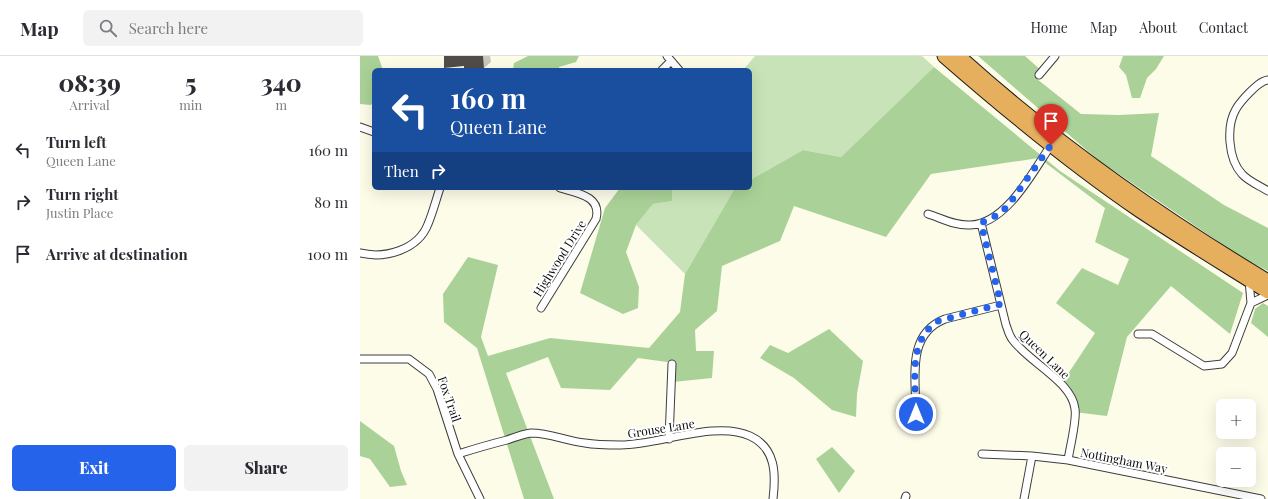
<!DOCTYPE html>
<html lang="en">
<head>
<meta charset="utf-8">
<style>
  body { margin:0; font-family:"Playfair Display",serif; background:#f2f2f3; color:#2b2b33; height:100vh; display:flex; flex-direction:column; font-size:15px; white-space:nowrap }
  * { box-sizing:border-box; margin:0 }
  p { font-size:13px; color:#7c7c81 }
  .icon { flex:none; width:22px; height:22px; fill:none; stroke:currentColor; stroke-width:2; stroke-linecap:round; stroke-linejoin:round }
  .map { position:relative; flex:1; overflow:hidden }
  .details { display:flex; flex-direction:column; background:#fff; width:360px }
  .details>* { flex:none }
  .top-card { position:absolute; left:12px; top:12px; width:380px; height:122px; border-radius:6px; box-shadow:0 4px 16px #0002; background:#1a4fa0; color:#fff; overflow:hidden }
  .tools { position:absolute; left:856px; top:343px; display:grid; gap:8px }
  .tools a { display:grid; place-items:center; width:40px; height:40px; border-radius:6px; background:#fff; box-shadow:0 4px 16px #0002; font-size:20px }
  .pin { position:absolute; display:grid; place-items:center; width:34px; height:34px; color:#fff; margin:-41px -17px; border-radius:50% 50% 50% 0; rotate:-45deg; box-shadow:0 0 4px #0007 }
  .pin .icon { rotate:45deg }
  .me { position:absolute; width:44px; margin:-22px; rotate:0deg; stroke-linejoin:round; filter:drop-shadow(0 0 3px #0008) }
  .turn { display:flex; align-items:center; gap:14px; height:84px; padding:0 12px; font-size:18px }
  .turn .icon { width:52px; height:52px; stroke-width:2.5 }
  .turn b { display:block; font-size:28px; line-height:34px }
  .then { display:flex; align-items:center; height:38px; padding:0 12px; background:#0003; gap:8px; font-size:15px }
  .eta { display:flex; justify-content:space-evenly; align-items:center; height:68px; text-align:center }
  .eta b { font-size:24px; font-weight:800; line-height:28px }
  .cta { display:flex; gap:8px; margin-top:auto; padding:8px 12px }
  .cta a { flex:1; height:46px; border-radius:6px; background:#2563eb; color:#fff; font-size:16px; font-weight:800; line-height:46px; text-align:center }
  .cta a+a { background:#f2f2f3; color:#2b2b33 }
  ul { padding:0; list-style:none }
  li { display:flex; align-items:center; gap:12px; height:52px; padding:0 12px }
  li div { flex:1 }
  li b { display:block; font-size:15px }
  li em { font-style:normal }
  header { display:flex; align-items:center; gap:24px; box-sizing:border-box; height:56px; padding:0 20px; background:#fff; border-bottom:1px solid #e1e1e2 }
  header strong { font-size:19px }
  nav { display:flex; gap:22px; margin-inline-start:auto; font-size:14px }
  .search { width:280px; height:36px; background:#f2f2f3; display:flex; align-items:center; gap:10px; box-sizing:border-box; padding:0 14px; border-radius:6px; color:#7c7c81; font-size:15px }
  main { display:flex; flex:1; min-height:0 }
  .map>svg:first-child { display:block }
  .green { fill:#c7e3b7 }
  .forest { fill:#aad298 }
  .shadow { fill:#0003 }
  .building { fill:#514c47 }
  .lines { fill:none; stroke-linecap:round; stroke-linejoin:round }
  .street-casing { stroke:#3d3d3d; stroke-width:9 }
  .highway-casing { stroke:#1b1b1b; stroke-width:15 }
  .street { stroke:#fff; stroke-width:7 }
  .highway { stroke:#e5af5e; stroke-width:13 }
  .route { stroke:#2563eb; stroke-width:7; stroke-dasharray:0 12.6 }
  .labels { text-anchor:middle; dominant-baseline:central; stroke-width:4; stroke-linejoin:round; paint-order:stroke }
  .street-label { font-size:12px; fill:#0a0a0a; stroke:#fff }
</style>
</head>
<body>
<header>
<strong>Map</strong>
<div class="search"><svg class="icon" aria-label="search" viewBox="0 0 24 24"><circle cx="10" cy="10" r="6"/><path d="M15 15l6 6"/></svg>Search here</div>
<nav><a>Home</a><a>Map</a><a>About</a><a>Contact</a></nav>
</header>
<main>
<section class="details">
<div class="eta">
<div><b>08:39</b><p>Arrival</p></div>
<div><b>5</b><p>min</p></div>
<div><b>340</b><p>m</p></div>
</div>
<ul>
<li><svg class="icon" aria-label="left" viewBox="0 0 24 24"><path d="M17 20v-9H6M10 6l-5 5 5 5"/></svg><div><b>Turn left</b><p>Queen Lane</p></div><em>160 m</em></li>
<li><svg class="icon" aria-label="right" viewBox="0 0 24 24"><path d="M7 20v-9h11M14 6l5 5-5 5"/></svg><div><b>Turn right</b><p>Justin Place</p></div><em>80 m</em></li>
<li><svg class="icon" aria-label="arrive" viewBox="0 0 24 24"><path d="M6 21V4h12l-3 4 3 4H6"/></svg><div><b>Arrive at destination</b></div><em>100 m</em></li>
</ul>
<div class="cta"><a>Exit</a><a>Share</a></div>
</section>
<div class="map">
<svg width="908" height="443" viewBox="0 0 908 443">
  <rect width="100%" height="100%" fill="#fdfce9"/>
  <path class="green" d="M395,0H562L574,11L481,101L443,94L390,124V14H383Z
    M312,132H375L325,218L276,169L293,148L312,145Z"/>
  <path class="forest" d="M0,0H18L23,14H14V43L11,49L0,48Z
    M168,0H219L216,6L199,11V14H153L154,7Z
    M618,0H665L683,16L677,23L721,58L759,59L799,57L791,100L864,149L908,172V215L881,201L738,104Z
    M763,0H804L796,13L787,22L780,42H772L766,19L759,11Z
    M574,11L700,115L883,237L870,278L811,230L767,281L747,360L714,356L702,327L735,277L696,247L722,212L758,229L769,203L735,186L745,152L679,102L571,118L526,181L434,150L420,185L362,210L357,255L335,274L336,295H354L352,322L313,326L314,307L278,302L250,334L201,332L188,301L146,317L194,443H164L117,292L84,266L83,238L108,201L138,209L121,281L128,300L190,282L289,292L320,256L325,218L375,132H390V124L443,94L481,101Z
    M260,132H312V145L293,148L276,169L266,196L279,231L278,252L263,258L220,237L245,152Z
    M903,247L908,250V281L891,267L895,253Z
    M469,273L503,305L497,338L496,361L472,354L434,322L400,302L410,289L428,297Z
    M0,365L34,390L41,415L47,429L30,431L10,403L0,400Z
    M472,391L495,415L479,437L456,403Z"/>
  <path class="shadow" d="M85,0H130L131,6L124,12L105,14V9Z"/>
  <path class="building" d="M84,0H123L124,13L104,14V10L84,12Z"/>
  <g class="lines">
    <g class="street-casing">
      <path id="street" d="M307,0L319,14
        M302,14L311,5
        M679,19L695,0
        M908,24C901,25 895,31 890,36C885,41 880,46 876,53C866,70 868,103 882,118C888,125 900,130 908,135
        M0,71L14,76
        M568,158C581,162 595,170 610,169C646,168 673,116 691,89
        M621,167L646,269C648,274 649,279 652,283C668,306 712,325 715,353C717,364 710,391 708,404
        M0,197C25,203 58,194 68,168C73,156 76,144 80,132
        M891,247L908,239
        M181,252L236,163C242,140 217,137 200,132
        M778,278H792L844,310L862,308L872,297L891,247L889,224
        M0,303H49L69,318L77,333L98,398L120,443
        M556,358C556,323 546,278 585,263L641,249
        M309,383L312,308
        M98,398C114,393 131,388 147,384C155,381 163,378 171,377C190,377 206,385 225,387C236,389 249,389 261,389C299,389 356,364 390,380C416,392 416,418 413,443
        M622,398L672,400L708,404L901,443
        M545,443L546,440
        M664,443L672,400"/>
    </g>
    <g class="highway-casing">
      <path id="highway" d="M584,0C647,55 711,108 780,155C822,183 865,209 908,236
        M599,0C694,86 798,159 908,225"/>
    </g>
    <use href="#street" class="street"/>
    <use href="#highway" class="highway"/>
  </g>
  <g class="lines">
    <path class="route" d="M556,358C556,326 547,285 578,265L641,248L621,167L634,161L647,151L691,89"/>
  </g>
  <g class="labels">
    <g class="street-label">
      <text transform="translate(199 202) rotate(-58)">Highwood Drive</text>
      <text transform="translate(685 298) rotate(44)">Queen Lane</text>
      <text transform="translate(90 343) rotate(71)">Fox Trail</text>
      <text transform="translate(301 372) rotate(-9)">Grouse Lane</text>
      <text transform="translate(764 404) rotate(11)">Nottingham Way</text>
    </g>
  </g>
</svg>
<div class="tools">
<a>+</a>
<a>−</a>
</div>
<div class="pin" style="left:691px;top:89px;background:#d93025"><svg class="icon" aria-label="arrive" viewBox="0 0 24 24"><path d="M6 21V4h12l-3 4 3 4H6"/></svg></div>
<svg class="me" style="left:556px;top:358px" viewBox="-20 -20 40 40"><circle r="17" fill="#2563eb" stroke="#fff" stroke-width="3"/><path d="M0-11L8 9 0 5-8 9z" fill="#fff"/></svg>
<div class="top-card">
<div class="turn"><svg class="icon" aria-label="left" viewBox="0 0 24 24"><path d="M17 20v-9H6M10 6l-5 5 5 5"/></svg><div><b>160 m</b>Queen Lane</div></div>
<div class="then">Then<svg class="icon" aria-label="right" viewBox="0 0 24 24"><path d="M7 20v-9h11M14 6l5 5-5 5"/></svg></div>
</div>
</div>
</main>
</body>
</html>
